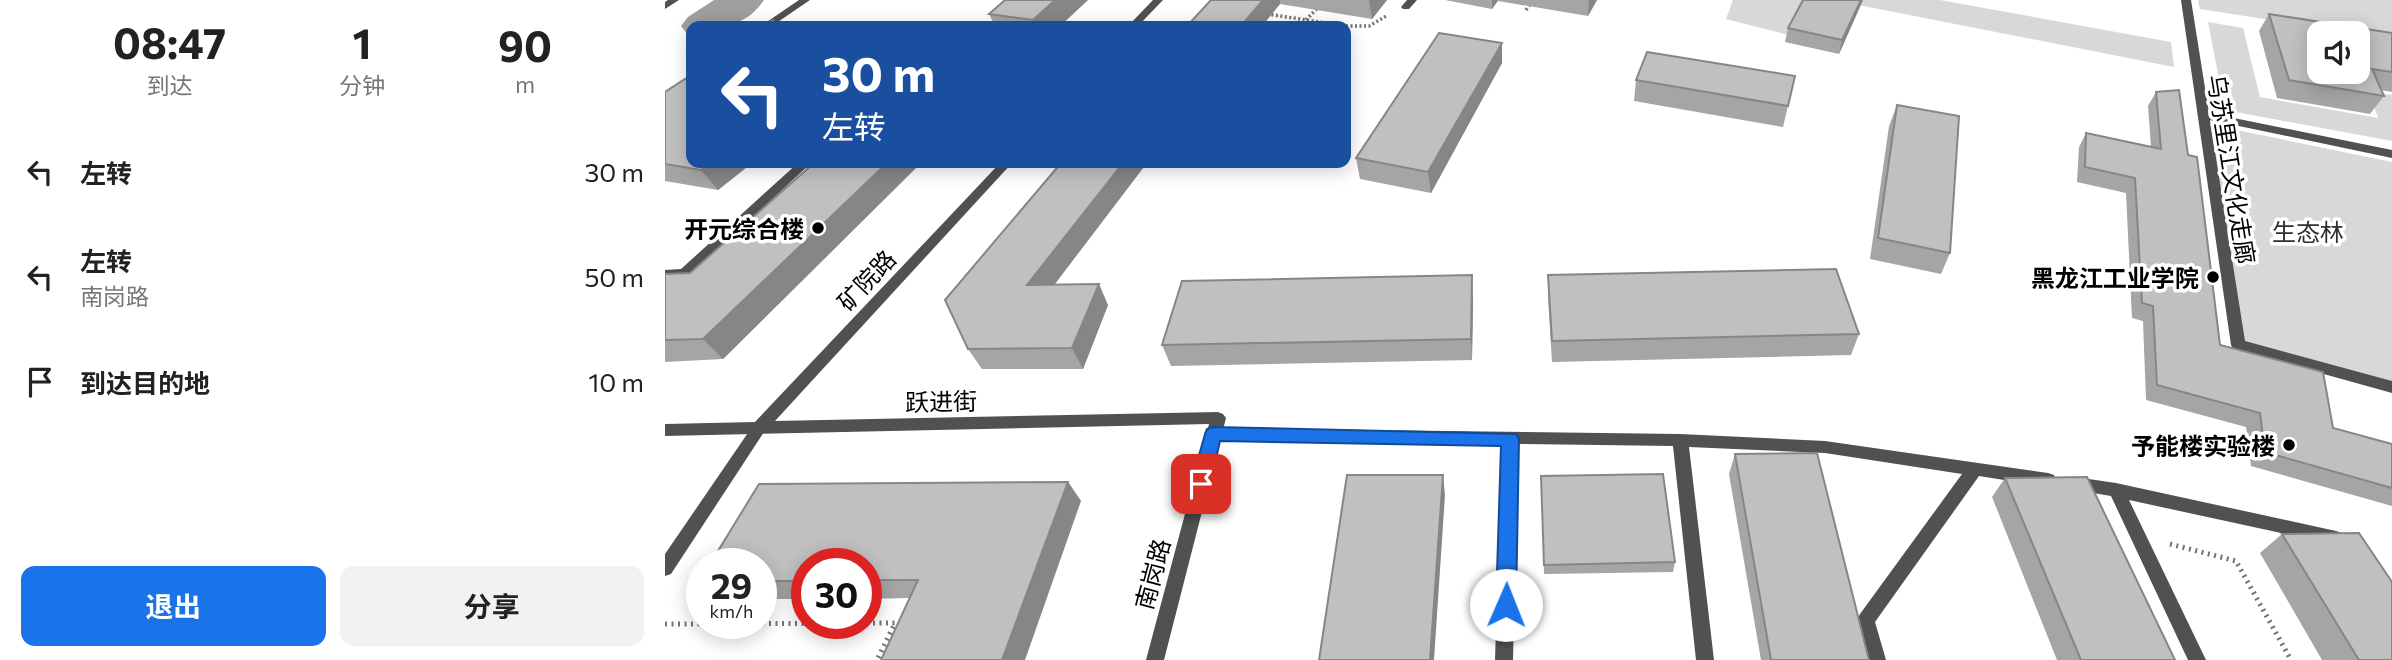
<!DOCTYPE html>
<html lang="zh">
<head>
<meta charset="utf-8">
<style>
  body { margin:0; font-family:Commissioner,"Noto Sans SC",sans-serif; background:#f2f2f2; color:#222; height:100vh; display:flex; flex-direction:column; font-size:26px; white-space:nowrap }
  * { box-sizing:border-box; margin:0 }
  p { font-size:23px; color:#767676 }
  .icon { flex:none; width:38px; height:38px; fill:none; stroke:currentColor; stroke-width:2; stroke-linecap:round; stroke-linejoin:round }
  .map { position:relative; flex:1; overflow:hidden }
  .details { display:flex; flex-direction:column; background:#fff; width:665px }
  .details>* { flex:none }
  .guide { position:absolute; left:21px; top:21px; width:665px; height:147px; border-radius:14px; box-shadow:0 4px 18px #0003; background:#1a4fa0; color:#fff; overflow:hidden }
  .controls { position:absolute; left:1642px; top:21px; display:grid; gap:14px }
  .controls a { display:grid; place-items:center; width:63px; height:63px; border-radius:14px; background:#fff; box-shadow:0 4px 18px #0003; font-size:35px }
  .speed { position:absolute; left:21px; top:548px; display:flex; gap:14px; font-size:35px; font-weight:700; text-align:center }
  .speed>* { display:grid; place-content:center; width:91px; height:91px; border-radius:50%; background:#fff; box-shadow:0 4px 18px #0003; line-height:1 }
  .speed small { font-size:18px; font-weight:400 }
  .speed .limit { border:10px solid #d22; background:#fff; color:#111 }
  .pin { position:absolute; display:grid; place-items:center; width:60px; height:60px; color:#fff; margin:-30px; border-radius:14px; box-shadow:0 4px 10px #0006 }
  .me { position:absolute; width:77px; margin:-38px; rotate:1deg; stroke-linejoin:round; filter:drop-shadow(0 0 5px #0008) }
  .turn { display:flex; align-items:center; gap:24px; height:147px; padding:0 21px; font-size:32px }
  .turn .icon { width:91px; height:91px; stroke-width:2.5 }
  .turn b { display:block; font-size:49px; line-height:60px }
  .eta { display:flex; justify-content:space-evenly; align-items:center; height:119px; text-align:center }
  .eta b { font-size:42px; font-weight:700; line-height:49px }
  .primary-button { display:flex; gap:14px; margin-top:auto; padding:14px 21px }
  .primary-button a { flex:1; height:80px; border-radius:14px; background:#1a73e8; color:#fff; font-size:28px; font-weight:700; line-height:80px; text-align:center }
  .primary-button a+a { background:#f2f2f2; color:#222 }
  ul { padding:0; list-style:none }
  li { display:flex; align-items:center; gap:21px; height:105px; padding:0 21px }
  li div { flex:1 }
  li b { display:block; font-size:26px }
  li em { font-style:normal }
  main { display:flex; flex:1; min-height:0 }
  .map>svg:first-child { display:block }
  .green { fill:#d8d8d8 }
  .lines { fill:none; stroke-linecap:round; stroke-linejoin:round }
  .river { fill:#9f9f9f; fill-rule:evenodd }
  .path-far1 { stroke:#737373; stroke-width:3.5; stroke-dasharray:2 2.5; stroke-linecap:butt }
  .path { stroke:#737373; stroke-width:5; stroke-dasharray:2 4.5; stroke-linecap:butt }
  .service { fill:#515151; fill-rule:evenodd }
  .minor { fill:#515151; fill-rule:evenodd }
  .tertiary { fill:#515151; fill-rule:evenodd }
  .wall { fill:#a5a5a5 }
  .shaded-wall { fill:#868686 }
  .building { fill:#c0c0c0; stroke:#868686; stroke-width:2; fill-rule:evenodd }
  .route { fill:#1a73e8; stroke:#114b97; stroke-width:2 }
  .poi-dot { fill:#000; stroke:#fff; stroke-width:2.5 }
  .labels { text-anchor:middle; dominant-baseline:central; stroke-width:7; stroke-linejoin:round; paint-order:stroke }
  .street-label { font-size:24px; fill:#000; stroke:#fff }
  .poi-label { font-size:24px; font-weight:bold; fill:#000; stroke:#fff; text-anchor:end }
  .park-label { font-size:24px; fill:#2f2f2f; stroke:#fff }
</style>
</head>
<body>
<main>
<section class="details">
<div class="eta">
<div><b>08:47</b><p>到达</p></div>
<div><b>1</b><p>分钟</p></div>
<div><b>90</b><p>m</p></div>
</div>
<ul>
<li><svg class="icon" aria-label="left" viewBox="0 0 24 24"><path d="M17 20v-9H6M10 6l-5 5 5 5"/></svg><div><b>左转</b></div><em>30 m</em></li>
<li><svg class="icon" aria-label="left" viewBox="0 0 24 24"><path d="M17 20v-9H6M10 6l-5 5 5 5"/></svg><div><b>左转</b><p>南岗路</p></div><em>50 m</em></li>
<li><svg class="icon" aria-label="arrive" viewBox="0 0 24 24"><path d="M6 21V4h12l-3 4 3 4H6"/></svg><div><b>到达目的地</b></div><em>10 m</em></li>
</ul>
<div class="primary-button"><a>退出</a><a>分享</a></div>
</section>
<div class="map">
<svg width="1727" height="660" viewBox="0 0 1727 660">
  <rect width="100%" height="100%" fill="#fff"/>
  <path class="green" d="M1068,0H1142L1124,35L1061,19Z
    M1168,0H1275L1506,42L1509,67Z
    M1533,0H1727V39L1535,9Z
    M1543,22L1578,28L1595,97L1713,118L1704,91L1727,95V141L1560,110Z
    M1547,125L1727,162V382L1572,342Z"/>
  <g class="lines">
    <path class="river" d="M49,0H99C79,29 58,26 26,26V36L23,35L16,26L23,17Z"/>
    <path class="path-far1" d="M861,10L868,0
      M602,14L681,26
      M641,20L660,0
      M681,26H704L723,15"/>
    <path class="path" d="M1505,544L1571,561L1626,660
      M0,624L230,623L212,660"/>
    <path class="service" d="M742,0H752L744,9H738L736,7Z
      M1516,0H1526L1544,113L1727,150V158L1545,120L1580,341L1727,381V393L1573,350L1568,349L1566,345Z
      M133,163H146L25,276L0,280V270L16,269Z"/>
    <path class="minor" d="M3,0H14L0,9V2Z
      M134,0H145L107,26H96Z
      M94,422L99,424L102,428L99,432L6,574L0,576V554L89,424Z
      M549,428L1015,434L1160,441L1383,473L1389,475L1391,480L1389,485L1383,487L1314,476L1210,622L1221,660H1203L1192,620L1195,614L1297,474L1160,453L1024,447L1049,660H1031L1008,446L853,444L848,660H830L837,444L549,440L544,438L541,434L544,430Z
      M1410,477L1451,483L1671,531L1677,533L1679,538L1677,543L1671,545L1464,500L1541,660H1523L1446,496L1404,489L1402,484L1404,479Z"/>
    <path class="tertiary" d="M488,0H498L473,26H463Z
      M335,163H347L110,421L553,412L558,414L561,418L499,660H481L544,424L0,436V424L90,422Z"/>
  </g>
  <path class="wall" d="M423,0L395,26H330L324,14Z
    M546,0H722L707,19L615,4L597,26H522Z
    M780,0H932L923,16L833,1L827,9Z
    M1198,0L1174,54L1120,42L1123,28Z
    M1604,14L1727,33V92L1716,90L1719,96L1705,114L1612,98L1594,31Z
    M837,43V63L766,193L695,179L691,158Z
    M1130,76L1118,127L969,101L971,80Z
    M0,92L87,163L53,190L0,181Z
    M1491,92L1523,155L1555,345L1668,428L1727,444V506L1586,466L1581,427L1481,400L1478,321L1467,318L1461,193L1412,182L1414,147L1421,133L1486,147L1483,106Z
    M1232,105L1285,253L1276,274L1205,259L1224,126Z
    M149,163H256L58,359L0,362V274L25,273Z
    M883,275L1194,334L1186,355L887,362L883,297Z
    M390,284L443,305L418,369H317L303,349Z
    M808,297L807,360L506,366L497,345Z
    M1070,454L1204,660H1096L1064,474Z
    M876,476L1010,562L1008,572L879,574Z
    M1340,478L1510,660H1392L1327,497Z
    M403,482L416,501L244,598L201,599V564H142V599H96V564Z
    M1617,534L1727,660H1657L1595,553Z"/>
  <path class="shaded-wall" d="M390,0H423L395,26H371L368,20Z
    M598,0H615V4L597,26H576Z
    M704,0H722L707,19Z
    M827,0H833L827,9Z
    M924,0H932L923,16Z
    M1196,0H1198L1174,54L1177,40Z
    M837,43V63L766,193L763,172Z
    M45,163H87L53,190L36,170Z
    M222,163H256L58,359L38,339Z
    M458,163H482L374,305L362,285Z
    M807,275L808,297L807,360L806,339Z
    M434,284L443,305L418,369L407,348Z
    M778,475L780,495L769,660H765Z
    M403,482L416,501L360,660H337Z"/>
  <path class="building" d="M340,0H390L368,20L324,14Z
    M546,0H598L576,26H522Z
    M1138,0H1196L1177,40L1123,28Z
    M1604,14L1727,33V72L1707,69L1719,96L1624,80ZM1654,33H1692V72H1654Z
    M108,20L113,26H98Z
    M774,33L837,43L763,172L691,158Z
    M982,52L1130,76L1123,106L971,80Z
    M26,75V163H45L36,170L0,164V92Z
    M1514,90L1523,155L1532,157L1555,345L1658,372L1668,428L1727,444V488L1600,452L1595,413L1492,385L1488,306L1477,303L1470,178L1420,167L1421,133L1496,149L1491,92Z
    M1232,105L1294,116L1285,253L1213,238Z
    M149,163H222L38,339L0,340V274L25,273Z
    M396,163H458L362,285L434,284L407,348L303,349L280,300Z
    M1171,269L1194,334L887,341L883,275Z
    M807,275L806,339L497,345L517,281Z
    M1152,453L1204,660H1106L1070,454Z
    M998,474L1010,562L879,565L876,476Z
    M682,475H778L765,660H654Z
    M1422,477L1510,660H1416L1340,478Z
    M403,482L337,660H216L253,580H201V564H142V581H96V564H45L94,484Z
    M1694,533L1727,582V660H1694L1617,534Z"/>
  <path class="route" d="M548,427L851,434L854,439L851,605L848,611L841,614L834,611L831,605L836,446L555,441L545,484L542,490L536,492L529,490L526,484L540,434L542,429Z"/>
  <g class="poi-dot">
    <circle cx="153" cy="228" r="7"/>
    <circle cx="1548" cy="277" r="7"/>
    <circle cx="1624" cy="445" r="7"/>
  </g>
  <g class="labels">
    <g class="street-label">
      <text transform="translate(1567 169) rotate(81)">乌苏里江文化走廊</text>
      <text transform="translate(201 280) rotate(-47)">矿院路</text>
      <text transform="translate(276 401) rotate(-1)">跃进街</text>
      <text transform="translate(487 574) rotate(-75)">南岗路</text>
    </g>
    <g class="poi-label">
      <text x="139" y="228">开元综合楼</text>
      <text x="1534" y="277">黑龙江工业学院</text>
      <text x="1610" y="445">予能楼实验楼</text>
    </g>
    <g class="park-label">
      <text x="1643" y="231">生态林</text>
    </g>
  </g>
</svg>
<div class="controls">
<a><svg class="icon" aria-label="sound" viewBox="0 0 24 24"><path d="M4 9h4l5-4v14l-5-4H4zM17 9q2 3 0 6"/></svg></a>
</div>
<div class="speed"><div>29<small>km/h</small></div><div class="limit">30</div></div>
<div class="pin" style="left:536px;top:484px;background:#d93025"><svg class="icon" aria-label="arrive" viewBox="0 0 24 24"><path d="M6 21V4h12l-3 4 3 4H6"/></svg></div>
<svg class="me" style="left:841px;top:605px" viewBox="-20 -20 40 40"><circle r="19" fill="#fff"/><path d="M0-13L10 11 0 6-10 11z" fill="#1a73e8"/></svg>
<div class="guide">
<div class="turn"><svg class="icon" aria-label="left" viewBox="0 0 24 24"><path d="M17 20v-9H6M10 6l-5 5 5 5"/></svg><div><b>30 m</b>左转</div></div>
</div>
</div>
</main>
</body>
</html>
